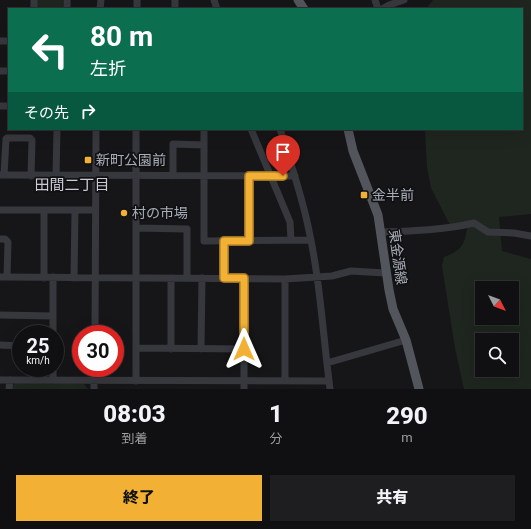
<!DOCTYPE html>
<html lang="ja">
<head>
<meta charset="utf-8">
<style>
  body { margin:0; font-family:Roboto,"Noto Sans JP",sans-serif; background:#1e1e20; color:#f1f3f6; height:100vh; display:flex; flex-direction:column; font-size:15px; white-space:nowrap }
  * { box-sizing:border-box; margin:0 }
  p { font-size:13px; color:#9c9d9f }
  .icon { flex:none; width:22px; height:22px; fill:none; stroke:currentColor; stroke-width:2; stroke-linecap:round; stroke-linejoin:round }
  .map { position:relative; height:389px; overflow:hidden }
  .sheet { display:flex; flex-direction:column; background:#101012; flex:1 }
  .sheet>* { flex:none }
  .hud { position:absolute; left:8px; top:8px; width:515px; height:122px; border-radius:0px; box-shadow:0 4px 16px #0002,0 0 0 1px #303032; background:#0b6e4f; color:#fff; overflow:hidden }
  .needle { width:26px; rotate:132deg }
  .controls { position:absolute; left:475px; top:281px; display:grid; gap:8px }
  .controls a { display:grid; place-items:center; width:44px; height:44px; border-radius:0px; background:#101012; box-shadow:0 4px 16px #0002,0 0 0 1px #303032; font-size:20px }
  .speed { position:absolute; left:12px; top:325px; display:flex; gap:8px; font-size:20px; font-weight:700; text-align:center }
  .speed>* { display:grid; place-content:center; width:52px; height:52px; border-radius:50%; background:#101012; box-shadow:0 4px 16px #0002,0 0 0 1px #303032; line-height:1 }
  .speed small { font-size:10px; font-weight:400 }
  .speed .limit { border:6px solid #d22; background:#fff; color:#111 }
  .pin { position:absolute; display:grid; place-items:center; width:34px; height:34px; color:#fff; margin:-41px -17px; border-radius:50% 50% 50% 0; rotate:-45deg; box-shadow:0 0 4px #0007 }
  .pin .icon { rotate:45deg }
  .me { position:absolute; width:44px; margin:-22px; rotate:0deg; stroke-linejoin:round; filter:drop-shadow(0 0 3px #0008) }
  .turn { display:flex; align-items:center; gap:14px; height:84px; padding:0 16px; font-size:18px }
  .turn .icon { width:52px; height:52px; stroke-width:2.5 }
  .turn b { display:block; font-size:28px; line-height:34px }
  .then { display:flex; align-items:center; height:38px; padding:0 16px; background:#0003; gap:8px; font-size:15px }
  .eta { display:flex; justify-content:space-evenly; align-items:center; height:68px; text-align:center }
  .eta b { font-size:24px; font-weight:800; line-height:28px }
  .button { display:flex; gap:8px; margin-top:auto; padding:8px 16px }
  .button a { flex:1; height:46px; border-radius:0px; background:#f2b134; color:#111; font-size:16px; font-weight:800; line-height:46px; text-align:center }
  .button a+a { background:#1e1e20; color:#f1f3f6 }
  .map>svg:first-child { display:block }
  .green { fill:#1e261f; fill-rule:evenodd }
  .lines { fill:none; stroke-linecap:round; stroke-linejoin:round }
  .minor { stroke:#37383d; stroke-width:7 }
  .major { stroke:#53555c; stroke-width:9 }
  .route-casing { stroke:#9d7322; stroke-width:10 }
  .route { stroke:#f2b134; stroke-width:7 }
  .poi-dot { fill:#f2b134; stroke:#111113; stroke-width:1.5 }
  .labels { text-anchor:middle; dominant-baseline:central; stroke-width:3.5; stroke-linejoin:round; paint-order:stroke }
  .poi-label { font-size:14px; fill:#a8adb8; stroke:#111113; text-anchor:start }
  .street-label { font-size:14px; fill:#a8adb8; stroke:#111113 }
  .neighbourhood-label { font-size:15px; fill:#c9ccd4; stroke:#111113 }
</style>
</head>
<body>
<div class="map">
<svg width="531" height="389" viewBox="0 0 531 389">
  <rect width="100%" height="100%" fill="#161618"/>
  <path class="green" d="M36,0H63V9H36Z
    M433,0H531V214L499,217L502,251L531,259V389H464L455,348L442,266L444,257C462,250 464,246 467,228L450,225L431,188L427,167L425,129H522V9H426ZM482,288H512V318H482ZM482,340H512V370H482Z
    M15,383L84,384L88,389H12V386Z"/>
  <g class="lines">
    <path class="minor" d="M34,0V9
      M214,0L217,9
      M375,0L378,9
      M67,9V0
      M100,9L101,0
      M137,9V0
      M175,9V0
      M382,9L389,5L404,0
      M0,41H9
      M0,71H9
      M0,106H9
      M204,129V241L310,240
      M251,129L290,222L291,240
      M280,129C290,161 301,193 308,226C320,279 323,335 330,389
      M0,175L295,176
      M4,175L6,139L7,138H30L32,140L31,176
      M56,176L57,129
      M173,176V144L204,145
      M0,210H95
      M136,228L187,229V278
      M381,232C411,231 444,230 474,223L488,232L514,233L531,236
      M0,239H5L8,242L7,277
      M224,241V278
      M249,241V176
      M0,277L285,279L332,276L351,271L385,273
      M44,278V211
      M74,278L75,210
      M171,278V349
      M0,315L53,316
      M53,334V277
      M95,334L96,129
      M0,345L21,346
      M136,348L244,349
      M201,349L202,278
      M327,363L406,340
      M0,380L329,381
      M35,380L36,368
      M53,380V368
      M136,381V129
      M285,381V279
      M9,389L10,380
      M94,389V368
      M244,389V279"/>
    <path class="major" d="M298,0L304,9
      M348,129L353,151L378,215L389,290L393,309L406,340L419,389"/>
  </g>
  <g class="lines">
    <g class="route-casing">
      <path id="route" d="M244,349V278H224V241H249V176H283"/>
    </g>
    <use href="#route" class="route"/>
  </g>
  <g class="poi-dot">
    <rect x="84" y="156" width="8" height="8" rx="2"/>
    <rect x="360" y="191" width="8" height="8" rx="2"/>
    <circle cx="124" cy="213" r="4"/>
  </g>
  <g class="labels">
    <g class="poi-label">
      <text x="96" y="160">新町公園前</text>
      <text x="372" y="195">金半前</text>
      <text x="132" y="213">村の市場</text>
    </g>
    <g class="street-label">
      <text transform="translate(398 257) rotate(82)">東金源線</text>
    </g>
    <g class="neighbourhood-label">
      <text x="72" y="185">田間二丁目</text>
    </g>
  </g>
</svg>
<div class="controls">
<a><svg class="needle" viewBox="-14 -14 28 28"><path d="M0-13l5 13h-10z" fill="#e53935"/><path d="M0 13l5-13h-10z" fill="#9c9d9f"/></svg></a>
<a><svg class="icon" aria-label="search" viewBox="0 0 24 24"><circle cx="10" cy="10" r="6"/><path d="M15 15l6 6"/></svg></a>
</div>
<div class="speed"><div>25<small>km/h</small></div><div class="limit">30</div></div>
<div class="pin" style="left:283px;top:176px;background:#d93025"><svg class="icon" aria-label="arrive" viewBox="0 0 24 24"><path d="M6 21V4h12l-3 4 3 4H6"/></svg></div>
<svg class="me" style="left:244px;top:349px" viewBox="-20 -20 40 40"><path d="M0-17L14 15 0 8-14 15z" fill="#f2b134" stroke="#fff" stroke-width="4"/></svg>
<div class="hud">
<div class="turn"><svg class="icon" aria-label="left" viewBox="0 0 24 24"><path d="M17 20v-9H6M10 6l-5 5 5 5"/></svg><div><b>80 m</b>左折</div></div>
<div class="then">その先<svg class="icon" aria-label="right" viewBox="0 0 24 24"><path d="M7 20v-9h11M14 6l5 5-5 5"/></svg></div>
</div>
</div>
<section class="sheet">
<div class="eta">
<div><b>08:03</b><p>到着</p></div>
<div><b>1</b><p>分</p></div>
<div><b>290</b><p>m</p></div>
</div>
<div class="button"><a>終了</a><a>共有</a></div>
</section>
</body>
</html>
